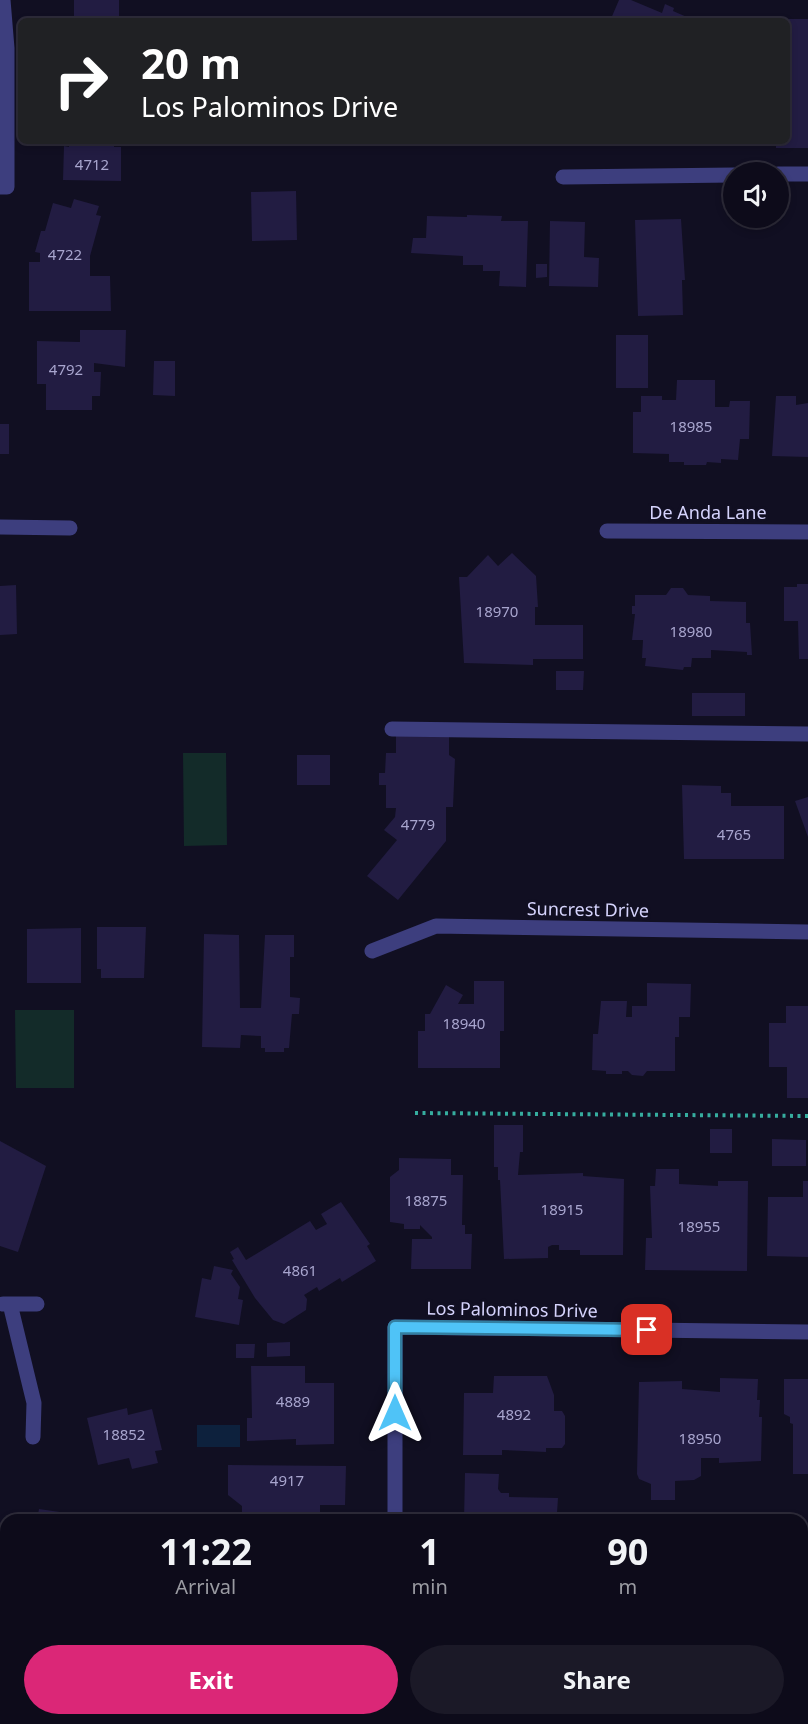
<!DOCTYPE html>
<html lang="en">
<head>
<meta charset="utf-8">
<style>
  body { margin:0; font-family:"Noto Sans",sans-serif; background:#1b1927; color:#f1f3f6; height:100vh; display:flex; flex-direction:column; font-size:22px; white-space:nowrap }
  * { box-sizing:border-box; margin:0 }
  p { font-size:20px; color:#9a9ba2 }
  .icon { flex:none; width:33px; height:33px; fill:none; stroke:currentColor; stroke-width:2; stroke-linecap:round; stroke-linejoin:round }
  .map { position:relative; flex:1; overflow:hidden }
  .panel { position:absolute; left:0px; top:1514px; width:808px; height:212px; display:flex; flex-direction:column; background:#0d0b1a; border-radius:18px 18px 0 0; box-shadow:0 3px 9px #0003,0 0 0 2px #2d2b39 }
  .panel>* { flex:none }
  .banner { position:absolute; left:18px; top:18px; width:772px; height:126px; border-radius:9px; box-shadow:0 3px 9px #0003,0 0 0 2px #2d2b39; background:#202124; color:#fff; overflow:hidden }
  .buttons { position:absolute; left:723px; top:162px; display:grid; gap:12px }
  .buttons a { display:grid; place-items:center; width:66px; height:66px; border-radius:50%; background:#0d0b1a; box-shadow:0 3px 9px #0003,0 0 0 2px #2d2b39; font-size:30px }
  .pin { position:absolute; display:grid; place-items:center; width:51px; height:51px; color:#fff; margin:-26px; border-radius:12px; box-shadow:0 3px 9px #0006 }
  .me { position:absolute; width:66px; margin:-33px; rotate:0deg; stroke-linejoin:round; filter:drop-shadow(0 0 4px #0008) }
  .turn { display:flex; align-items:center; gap:21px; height:126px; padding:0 24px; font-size:27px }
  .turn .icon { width:78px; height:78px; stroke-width:2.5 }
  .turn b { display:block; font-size:42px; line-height:51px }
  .eta { display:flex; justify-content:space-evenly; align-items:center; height:102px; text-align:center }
  .eta b { font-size:36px; font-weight:700; line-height:42px }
  .action { display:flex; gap:12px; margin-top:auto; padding:12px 24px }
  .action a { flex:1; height:69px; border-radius:36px; background:#db2777; color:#fff; font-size:24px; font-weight:700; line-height:69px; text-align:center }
  .action a+a { background:#1b1927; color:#f1f3f6 }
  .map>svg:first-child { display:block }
  .green { fill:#132b29 }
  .water { fill:#0d213d }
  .building { fill:#221c42 }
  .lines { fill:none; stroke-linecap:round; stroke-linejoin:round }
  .path { stroke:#36ad9f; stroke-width:4; stroke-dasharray:3 4.5; stroke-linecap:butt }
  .minor { stroke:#3d3e7e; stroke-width:15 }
  .route-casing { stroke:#337fa1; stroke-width:15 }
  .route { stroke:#4fc3f7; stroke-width:10 }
  .labels { text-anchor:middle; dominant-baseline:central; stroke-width:6; stroke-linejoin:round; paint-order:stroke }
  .number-label { font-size:15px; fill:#a8a5ce }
  .street-label { font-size:18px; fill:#d5d3fc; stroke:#110f22 }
</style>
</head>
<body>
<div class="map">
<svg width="808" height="1724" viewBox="0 0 808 1724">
  <rect width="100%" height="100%" fill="#110f22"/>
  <path class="green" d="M183,753H226L227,845L184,846Z
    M15,1010H74V1088H16Z"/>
  <path class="water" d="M197,1425H240V1447H197Z"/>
  <path class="building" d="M74,0H119V21H74Z
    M619,0H631L662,13L665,4L674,8L673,11L696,21H610Z
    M789,19H808V148H776V141H788Z
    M69,141H114V147H121V181L63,180L64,146L69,147Z
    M296,191L297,240L252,241L251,192Z
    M74,199L99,206L96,215L101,216L90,256V276H110L111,311H29V262H40V253L35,252L41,231H45L53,203L71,208Z
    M467,215L502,216L501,221H528L526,287L499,286L500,271H483V265H463V256L411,253L413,238H426L427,216L467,217Z
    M681,219L685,280H682L683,315L638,316L635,220Z
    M550,221L585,222L584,257L599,258L598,287L549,286Z
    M536,264H547V277L536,278Z
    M80,330H126L125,367L94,363V372H101L100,396H92V410H46V384H37V341L80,342Z
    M616,335H648V388H616Z
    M154,361H175V396L153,395Z
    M677,380H715V407H729L730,401H750L749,439H740L738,460L721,459V463L707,462L706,465H684V462H669V454L633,453V412H641V396H662V400H676Z
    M776,396H796V405L808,403V457L772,456Z
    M0,424H9V454H0Z
    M512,553L536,576L538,607H535V625H583V659H533V665L464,663L459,577H467L488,555L498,566Z
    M797,584H808V659H799L798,621H784V587H797Z
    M16,585L17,634L0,635V586Z
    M671,588H683L688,595L710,596V601L746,602V623H750L752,655H747V652L711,650V658H692L691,667H684L683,670L645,666L646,658H642L643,640H632L635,614H632V606H635V595H666Z
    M556,671H584L583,690H556Z
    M692,693H745V716H692Z
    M396,735L449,736V755L455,759L453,807H446V841L398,900L367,876L397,840L384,830L395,817L396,808H386V785H379V773H385L386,753H396Z
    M297,755H330V785H297Z
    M682,785L721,786V793H731V806H784V859H684Z
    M808,797V837L795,801Z
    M97,927H146L144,978H101V969H97Z
    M81,928V983H27V929Z
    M204,934L239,935L240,1008H261L265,935H294V957H290V997L300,998L299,1014H292L289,1048H284V1052H265V1048H261V1036L241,1035L240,1048L202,1047Z
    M474,981H504V1031H500V1068H418V1031H425V1014H430L446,985L463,995L458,1004H474Z
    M647,983L691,984L690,1017H679V1037H675V1071H647L643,1076L632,1075L628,1071H622V1074H606V1071L592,1070L593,1034H598L601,1001H627L626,1017H632V1006H647Z
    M786,1006H808V1098H787V1067H769V1023H786Z
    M494,1125H523V1152H520L518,1175L583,1173V1176L624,1179L623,1255H580V1250H559V1245H552L548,1247V1258L504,1259L500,1180H498V1167H494Z
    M710,1129H732V1153H710Z
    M772,1139L806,1140V1166H772Z
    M0,1141L46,1166L18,1252L0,1246Z
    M399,1158L451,1159V1175H463L462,1225H465V1234H472L471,1269H411L412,1239H432V1237L420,1225V1229H404V1224L390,1222V1177L399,1170Z
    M656,1169H679V1184L718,1186V1181H748L747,1271L645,1270L646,1238H652L650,1186H655Z
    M803,1181H808V1257L767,1256L768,1197H803Z
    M341,1202L370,1244L367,1246L376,1261L342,1282L340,1278L319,1291L317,1287L304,1295L307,1299L306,1310L284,1324L273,1320L255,1298L232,1260L234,1259L230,1252L238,1247L246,1260L310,1221L316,1230L327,1224L321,1214Z
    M214,1266L233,1270L231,1274L240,1287L238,1299L243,1300L239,1325L195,1317L202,1278L211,1280Z
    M290,1342V1356L267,1357V1343Z
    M236,1344H255L254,1358H236Z
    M251,1366H305V1383H334V1444L296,1445V1439L247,1441V1418H252Z
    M494,1376H547L554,1395V1411H562L565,1416V1444L562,1448H546V1452L502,1450V1455H463L464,1393H493Z
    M720,1378L758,1379L757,1400H760L759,1417H762L761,1461L719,1463V1458H701V1476L694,1480L675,1481V1500H651V1484L639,1479L637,1474L639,1382L682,1381V1389L720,1392Z
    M784,1379H808V1474H793V1424L790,1423V1417L784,1414Z
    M127,1408L128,1415L152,1409L162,1450L155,1451L158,1463L132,1469L129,1458L98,1465L87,1418Z
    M228,1465L346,1466L345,1505H320V1520H242V1506L228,1495Z
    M465,1473L499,1474L498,1489L501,1493H509V1497L558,1498L557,1513L551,1520H464Z
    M39,1509L94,1517V1520H37Z
    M802,1567H808V1651H802Z
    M370,1719H501V1724H370Z
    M515,1719H637V1724H515Z
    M660,1719H781V1724H660Z"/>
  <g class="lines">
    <path class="path" d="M415,1113L808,1116"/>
    <path class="minor" d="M778,174H808
      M563,177L734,175
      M0,187H7V48L3,0
      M0,527L70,528
      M607,531L808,532
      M392,729L808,734
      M372,951L436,926L808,932
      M3,1304H37
      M10,1304L34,1403L33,1437
      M395,1520V1327L808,1332
      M153,1719V1724"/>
  </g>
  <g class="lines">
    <g class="route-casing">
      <path id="route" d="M395,1413V1327L647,1330"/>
    </g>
    <use href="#route" class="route"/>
  </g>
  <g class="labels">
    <g class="number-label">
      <text x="92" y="164">4712</text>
      <text x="65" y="254">4722</text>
      <text x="66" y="369">4792</text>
      <text x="691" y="426">18985</text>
      <text x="497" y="611">18970</text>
      <text x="691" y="631">18980</text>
      <text x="418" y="824">4779</text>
      <text x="734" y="834">4765</text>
      <text x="464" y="1023">18940</text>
      <text x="426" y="1200">18875</text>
      <text x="562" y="1209">18915</text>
      <text x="699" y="1226">18955</text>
      <text x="300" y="1270">4861</text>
      <text x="293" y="1401">4889</text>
      <text x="514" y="1414">4892</text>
      <text x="124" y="1434">18852</text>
      <text x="700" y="1438">18950</text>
      <text x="287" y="1480">4917</text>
    </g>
    <g class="street-label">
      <text x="708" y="512">De Anda Lane</text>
      <text transform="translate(588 909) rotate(1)">Suncrest Drive</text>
      <text transform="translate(512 1309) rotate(1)">Los Palominos Drive</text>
    </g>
  </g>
</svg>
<div class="buttons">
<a><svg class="icon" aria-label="sound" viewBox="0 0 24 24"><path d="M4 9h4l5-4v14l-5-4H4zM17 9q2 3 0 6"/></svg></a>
</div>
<div class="pin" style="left:647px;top:1330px;background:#d93025"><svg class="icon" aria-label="arrive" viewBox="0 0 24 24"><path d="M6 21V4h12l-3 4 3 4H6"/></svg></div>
<svg class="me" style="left:395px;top:1413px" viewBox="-20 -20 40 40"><path d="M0-17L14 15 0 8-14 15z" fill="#4fc3f7" stroke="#fff" stroke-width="4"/></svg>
<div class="banner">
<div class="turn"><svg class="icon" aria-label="right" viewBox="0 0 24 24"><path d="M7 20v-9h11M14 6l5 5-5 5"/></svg><div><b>20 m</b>Los Palominos Drive</div></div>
</div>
<section class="panel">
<div class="eta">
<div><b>11:22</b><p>Arrival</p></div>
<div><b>1</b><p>min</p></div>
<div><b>90</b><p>m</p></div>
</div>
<div class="action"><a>Exit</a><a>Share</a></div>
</section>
</div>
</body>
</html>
